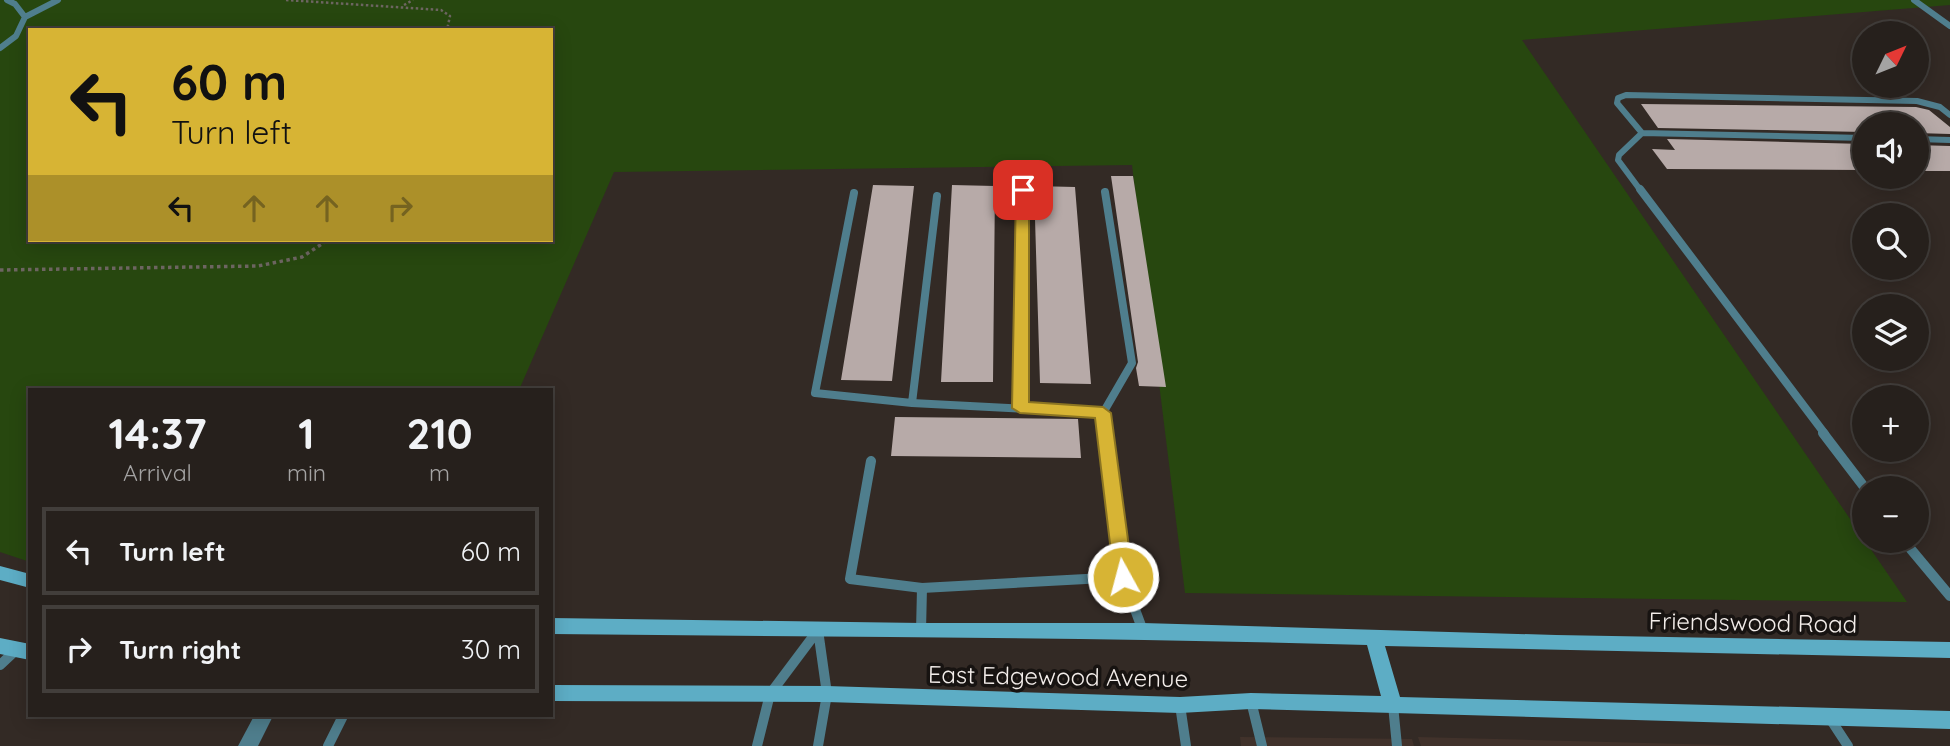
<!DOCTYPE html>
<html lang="en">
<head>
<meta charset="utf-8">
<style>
  body { margin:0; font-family:Quicksand,sans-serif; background:#322d29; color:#f1f3f6; height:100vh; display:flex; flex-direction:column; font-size:26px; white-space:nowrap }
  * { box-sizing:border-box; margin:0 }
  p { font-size:23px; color:#a4a3a3 }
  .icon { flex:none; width:38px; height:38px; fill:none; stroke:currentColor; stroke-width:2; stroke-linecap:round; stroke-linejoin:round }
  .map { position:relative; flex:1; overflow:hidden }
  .details { position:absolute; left:28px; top:388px; width:525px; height:329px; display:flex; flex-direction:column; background:#26201c; border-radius:0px; box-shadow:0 4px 18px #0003,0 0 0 2px #423e3b }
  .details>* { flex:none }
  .top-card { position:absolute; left:28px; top:28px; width:525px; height:214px; border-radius:0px; box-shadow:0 4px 18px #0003,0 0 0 2px #423e3b; background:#d7b434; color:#111; overflow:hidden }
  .needle { width:46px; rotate:47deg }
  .controls { position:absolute; left:1852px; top:21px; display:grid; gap:14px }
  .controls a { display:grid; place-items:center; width:77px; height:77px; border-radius:50%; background:#26201c; box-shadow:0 4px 18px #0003,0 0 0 2px #423e3b; font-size:35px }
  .pin { position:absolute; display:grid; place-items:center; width:60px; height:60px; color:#fff; margin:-30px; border-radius:14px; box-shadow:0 4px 10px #0006 }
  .me { position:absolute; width:77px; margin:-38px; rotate:353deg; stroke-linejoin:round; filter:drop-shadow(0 0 5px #0008) }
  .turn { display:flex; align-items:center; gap:24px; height:147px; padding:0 28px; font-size:32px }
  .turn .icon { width:91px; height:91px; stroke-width:2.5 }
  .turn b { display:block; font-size:49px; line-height:60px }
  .lanes { display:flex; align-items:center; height:66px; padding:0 28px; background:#0003; justify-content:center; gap:35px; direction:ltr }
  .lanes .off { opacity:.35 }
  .eta { display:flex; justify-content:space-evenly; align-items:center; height:119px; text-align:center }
  .eta b { font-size:42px; font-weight:800; line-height:49px }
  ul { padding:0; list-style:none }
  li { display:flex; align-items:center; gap:21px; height:88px; margin:0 14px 10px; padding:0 14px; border:4px solid #423e3b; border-radius:0px }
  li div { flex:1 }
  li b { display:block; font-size:26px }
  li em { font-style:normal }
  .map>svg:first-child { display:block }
  .built { fill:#41322b }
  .green { fill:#27470f; fill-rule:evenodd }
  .building { fill:#b7aaa8 }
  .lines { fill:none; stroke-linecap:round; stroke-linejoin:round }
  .path-far1 { stroke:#6d6561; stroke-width:2.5; stroke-dasharray:2.5 2.5; stroke-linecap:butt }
  .path { stroke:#6d6561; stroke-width:3.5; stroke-dasharray:3.5 3.5; stroke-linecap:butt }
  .service-far2 { stroke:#4f7e8d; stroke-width:6 }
  .service-far1 { stroke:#4f7e8d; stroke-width:8 }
  .service { stroke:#4f7e8d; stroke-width:10 }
  .minor { fill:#4f7e8d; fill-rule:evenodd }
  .secondary { fill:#5dadc5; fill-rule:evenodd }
  .route { fill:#d7b434; stroke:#8c7522; stroke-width:2 }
  .labels { text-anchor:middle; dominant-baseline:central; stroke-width:7; stroke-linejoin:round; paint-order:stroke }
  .near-street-label { font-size:24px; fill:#f3edea; stroke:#171311 }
</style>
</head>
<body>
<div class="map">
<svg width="1950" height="746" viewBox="0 0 1950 746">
  <rect width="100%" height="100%" fill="#332a25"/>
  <path class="built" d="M1240,737L1412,739L1414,746H1241Z
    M1418,737L1759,746H1421Z"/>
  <path class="green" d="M0,0H1950V5L1522,40L1907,602L1185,593L1132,165L614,172L519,390H30V562L0,552ZM30,30H551V240H30Z"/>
  <path class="building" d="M1641,104L1916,107L1929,110L1950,127V134L1916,133V124H1864V132L1658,128Z
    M1667,139L1864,144V170L1667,169L1652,149L1675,150Z
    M1916,145L1950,146V171H1916Z
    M1111,176H1133L1166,387L1139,386L1136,368L1138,362Z
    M873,185L914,186L892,381L841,380Z
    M952,185L995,186L993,382H941Z
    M1034,186L1075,187L1091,384L1040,383Z
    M895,417L1078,419L1081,458L891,456Z"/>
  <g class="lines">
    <path class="path-far1" d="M286,0L441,10L450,16L447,30
      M404,5L413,0"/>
    <path class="path" d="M0,270L258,266L302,257L328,240"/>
    <path class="service-far2" d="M1914,0L1950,26
      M25,17L58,0
      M0,48L16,36L25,17L15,4L7,0
      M1642,133L1617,103L1618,98L1626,95L1917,101L1940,107L1950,115
      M1916,139L1950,140
      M1641,191L1618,160L1619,155L1642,133L1864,138"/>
    <path class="service-far1" d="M1640,189L1825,434
      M1105,192L1132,363L1103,413L1106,434
      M854,193L815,393L912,403L1103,413
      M912,403L937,196
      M1020,408L1023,190"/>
    <path class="service" d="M1105,433L1123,577L1143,631
      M1823,433L1865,488
      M871,461L850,579L922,588L1123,577
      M1904,541L1950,596
      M818,630L827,694L818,746
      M921,631L922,588
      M0,665L16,650
      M1251,701L1262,746
      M1180,705L1186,746
      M1393,705L1397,746
      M1829,717L1848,746
      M328,746L343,716
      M757,746L770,694L818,630"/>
    <path class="minor" d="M254,716H273L258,746H238Z"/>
    <path class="secondary" d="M0,566L30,574V588L0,580Z
      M551,618L921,623H1143L1556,635L1950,642V658L1385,646L1400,697L1950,711V729L1251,709L1180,713L827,702L551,701V685L827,686L1180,697L1251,693L1381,696L1367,645C1095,637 823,637 551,634Z
      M0,638L30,644V660L0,654Z"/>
  </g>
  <path class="route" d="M1023,186L1029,190V402L1103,407L1111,413L1133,577L1130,582L1123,585L1117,582L1114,577L1095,418L1020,413L1012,408L1016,190Z"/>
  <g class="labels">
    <g class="near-street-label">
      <text transform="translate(1753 622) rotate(1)">Friendswood Road</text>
      <text transform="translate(1058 676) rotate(1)">East Edgewood Avenue</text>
    </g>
  </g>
</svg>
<div class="controls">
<a><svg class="needle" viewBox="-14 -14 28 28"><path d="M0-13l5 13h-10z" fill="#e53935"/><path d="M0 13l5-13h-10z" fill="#a4a3a3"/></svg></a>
<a><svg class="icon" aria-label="sound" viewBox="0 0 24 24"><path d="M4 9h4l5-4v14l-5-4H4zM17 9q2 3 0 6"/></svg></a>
<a><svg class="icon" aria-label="search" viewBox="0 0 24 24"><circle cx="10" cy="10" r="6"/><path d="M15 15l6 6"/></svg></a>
<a><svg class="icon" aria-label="layers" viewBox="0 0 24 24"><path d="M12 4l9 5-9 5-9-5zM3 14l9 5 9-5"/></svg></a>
<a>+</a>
<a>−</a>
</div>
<div class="pin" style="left:1023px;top:190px;background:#d93025"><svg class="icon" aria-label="arrive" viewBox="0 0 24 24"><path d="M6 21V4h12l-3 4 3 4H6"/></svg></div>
<svg class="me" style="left:1123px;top:577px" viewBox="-20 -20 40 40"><circle r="17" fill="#d7b434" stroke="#fff" stroke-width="3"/><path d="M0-11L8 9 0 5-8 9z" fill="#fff"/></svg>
<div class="top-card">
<div class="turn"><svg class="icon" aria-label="left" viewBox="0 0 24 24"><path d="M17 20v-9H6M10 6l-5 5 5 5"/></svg><div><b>60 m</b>Turn left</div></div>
<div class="lanes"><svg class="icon" aria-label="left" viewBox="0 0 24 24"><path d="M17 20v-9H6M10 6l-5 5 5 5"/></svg><svg class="icon off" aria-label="ahead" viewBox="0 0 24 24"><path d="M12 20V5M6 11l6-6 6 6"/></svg><svg class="icon off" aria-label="ahead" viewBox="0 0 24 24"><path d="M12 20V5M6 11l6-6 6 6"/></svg><svg class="icon off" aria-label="right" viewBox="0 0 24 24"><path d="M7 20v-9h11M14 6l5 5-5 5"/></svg></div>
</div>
<section class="details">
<div class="eta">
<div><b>14:37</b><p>Arrival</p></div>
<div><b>1</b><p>min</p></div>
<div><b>210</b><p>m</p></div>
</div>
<ul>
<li><svg class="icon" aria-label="left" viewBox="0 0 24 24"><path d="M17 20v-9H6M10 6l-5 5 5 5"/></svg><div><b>Turn left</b></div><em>60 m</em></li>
<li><svg class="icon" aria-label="right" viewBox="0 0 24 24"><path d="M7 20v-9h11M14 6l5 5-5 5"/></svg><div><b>Turn right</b></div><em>30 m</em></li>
</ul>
</section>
</div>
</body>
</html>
